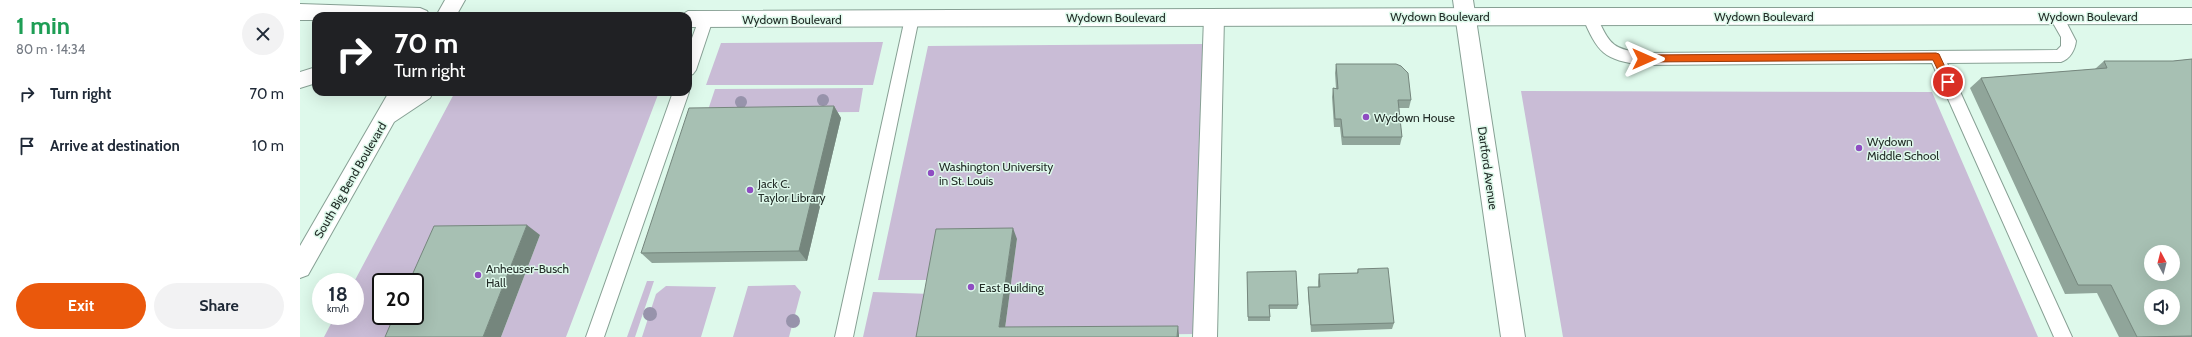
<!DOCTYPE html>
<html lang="en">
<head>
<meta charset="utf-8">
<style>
  body { margin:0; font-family:Cabin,sans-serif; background:#f2f2f3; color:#1f2937; height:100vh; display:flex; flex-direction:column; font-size:15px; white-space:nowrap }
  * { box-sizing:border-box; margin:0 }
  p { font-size:13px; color:#747a83 }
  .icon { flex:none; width:22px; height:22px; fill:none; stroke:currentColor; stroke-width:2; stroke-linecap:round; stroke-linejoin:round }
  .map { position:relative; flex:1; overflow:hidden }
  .panel { display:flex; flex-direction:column; background:#fff; width:300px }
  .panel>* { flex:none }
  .hud { position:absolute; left:12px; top:12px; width:380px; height:84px; border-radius:12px; box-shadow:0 4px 16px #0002; background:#202124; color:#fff; overflow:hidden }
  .needle { width:26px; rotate:353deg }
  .tools { position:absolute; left:1844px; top:245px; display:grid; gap:8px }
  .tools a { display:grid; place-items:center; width:36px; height:36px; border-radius:50%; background:#fff; box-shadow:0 4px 16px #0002; font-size:20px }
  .speed { position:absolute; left:12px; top:273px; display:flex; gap:8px; font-size:20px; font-weight:700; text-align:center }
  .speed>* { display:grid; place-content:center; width:52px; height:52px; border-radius:50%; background:#fff; box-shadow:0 4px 16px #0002; line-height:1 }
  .speed small { font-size:10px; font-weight:400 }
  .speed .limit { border:2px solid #111; border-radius:6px; background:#fff; color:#111 }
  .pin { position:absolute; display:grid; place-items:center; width:34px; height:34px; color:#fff; margin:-17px; border:2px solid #fff; border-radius:50%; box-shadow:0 1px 4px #0007 }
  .me { position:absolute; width:44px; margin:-22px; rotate:90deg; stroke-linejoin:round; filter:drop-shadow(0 0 3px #0008) }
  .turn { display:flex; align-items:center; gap:14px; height:84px; padding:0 16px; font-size:18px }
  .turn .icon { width:52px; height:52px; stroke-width:2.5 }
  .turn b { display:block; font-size:28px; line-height:34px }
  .round { display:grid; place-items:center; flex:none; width:42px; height:42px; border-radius:21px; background:#f2f2f3 }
  .summary { display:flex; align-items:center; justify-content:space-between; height:68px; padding:0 16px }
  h1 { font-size:24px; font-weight:700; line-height:30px; color:#1e9e55 }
  .action { display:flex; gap:8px; margin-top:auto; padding:8px 16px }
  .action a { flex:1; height:46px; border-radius:24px; background:#ea580c; color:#fff; font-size:16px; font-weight:700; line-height:46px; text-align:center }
  .action a+a { background:#f2f2f3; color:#1f2937 }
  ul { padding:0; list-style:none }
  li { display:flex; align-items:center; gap:12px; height:52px; padding:0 16px }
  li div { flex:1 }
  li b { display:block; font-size:15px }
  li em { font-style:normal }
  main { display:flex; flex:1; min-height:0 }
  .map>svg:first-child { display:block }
  .green { fill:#c9bcd6 }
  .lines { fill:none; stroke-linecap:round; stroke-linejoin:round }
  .service-casing { stroke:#87a094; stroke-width:2 }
  .minor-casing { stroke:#87a094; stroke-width:2 }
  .tertiary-casing { stroke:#87a094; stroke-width:2 }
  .secondary-casing { stroke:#87a094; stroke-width:2 }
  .service { fill:#fff; fill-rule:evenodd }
  .minor { fill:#fff; fill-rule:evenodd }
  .tertiary { fill:#fff; fill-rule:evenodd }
  .secondary { fill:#fff; fill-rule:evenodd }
  .tree { fill:#9793ab }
  .wall { fill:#90a59a }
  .shaded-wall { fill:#75867d }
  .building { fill:#a7c0b3; stroke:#75867d; fill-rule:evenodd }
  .route { fill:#ea580c; stroke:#983908 }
  .poi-dot { fill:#8f4dc2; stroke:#def9eb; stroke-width:1.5 }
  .labels { text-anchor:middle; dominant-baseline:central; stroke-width:3; stroke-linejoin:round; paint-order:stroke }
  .street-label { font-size:12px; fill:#232d28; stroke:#def9eb }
  .poi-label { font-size:12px; fill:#232d28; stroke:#def9eb; text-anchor:start }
</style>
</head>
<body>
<main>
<section class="panel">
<div class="summary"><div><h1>1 min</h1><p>80 m · 14:34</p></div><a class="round"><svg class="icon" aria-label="close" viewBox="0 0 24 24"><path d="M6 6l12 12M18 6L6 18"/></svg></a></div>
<ul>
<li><svg class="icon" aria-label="right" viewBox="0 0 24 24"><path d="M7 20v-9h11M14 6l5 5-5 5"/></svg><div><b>Turn right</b></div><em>70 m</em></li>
<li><svg class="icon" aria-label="arrive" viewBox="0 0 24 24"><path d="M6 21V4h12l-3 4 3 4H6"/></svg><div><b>Arrive at destination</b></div><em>10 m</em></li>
</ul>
<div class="action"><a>Exit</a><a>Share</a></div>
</section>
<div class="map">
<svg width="1892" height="337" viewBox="0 0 1892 337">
  <rect width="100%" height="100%" fill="#def9eb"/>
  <path class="green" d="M583,42L573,85H406L421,43Z
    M905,44L896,334L704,336L717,239L633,280H578L628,46Z
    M563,88L559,112L407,113L415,89Z
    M1221,91L1632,92L1738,337H1263Z
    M155,92H359L266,337H201L240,235L115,282H81V316H114L105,337H24L35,316H55L54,282Z
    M347,281H354L335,337H327Z
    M495,285L501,292L489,337H433L448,286Z
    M366,286L416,287L401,337H342L356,294Z
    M573,292L631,294L623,337H563Z"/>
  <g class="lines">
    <g class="service-casing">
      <path id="service" d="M1289,10L1294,12C1310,42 1308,49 1344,53L1757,50L1761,46V37L1749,16L1751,12L1756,10L1761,12L1776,41C1775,50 1770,59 1761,62L1647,63L1772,337H1754L1632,63L1344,65C1303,60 1298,53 1282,16L1284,12Z
        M612,12L617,14L619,18L553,337H535L605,18L607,14Z
        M406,13L411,15L413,19L396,70L393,74L388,76V49L399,19L401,15Z
        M388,91L389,92L304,337H286L373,92Z"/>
    </g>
    <g class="minor-casing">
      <path id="minor" d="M1153,0H1173L1225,337H1201Z
        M914,9L921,12L924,17L917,337H893L904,17L907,12Z
        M16,67V83L0,88V72Z"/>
    </g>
    <g class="tertiary-casing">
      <path id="tertiary" d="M0,4L120,8L127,11L130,16H16V20H0Z
        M1200,8H1892V24L388,27V16H380L388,11Z"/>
    </g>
    <g class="secondary-casing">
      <path id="secondary" d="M145,0H165L156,16H136Z
        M89,92H133L130,98L94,122L8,275L0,278V246Z"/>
    </g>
    <use href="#service" class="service"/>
    <use href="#minor" class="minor"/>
    <use href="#tertiary" class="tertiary"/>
    <use href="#secondary" class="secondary"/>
  </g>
  <g class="tree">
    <circle cx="523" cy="100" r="6"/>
    <circle cx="441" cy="102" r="6"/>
    <circle cx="350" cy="314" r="7"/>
    <circle cx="493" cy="321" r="7"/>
  </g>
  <path class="wall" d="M1892,59V337H1819L1797,293L1765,294L1670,88L1681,78L1795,69L1804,61H1873Z
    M1036,64L1111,100L1109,108H1099L1102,137L1100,145H1042L1040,127H1034L1032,97L1033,88L1036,89L1035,73Z
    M534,106L541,118L507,261L352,263L341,253Z
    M1058,269L1094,323L1092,329L1011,332L1008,294V287H1018V281L1019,274L1057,273Z
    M947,272L998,305L997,309H970V321H948Z"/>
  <path class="shaded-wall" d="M534,106L541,118L507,261L499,251Z
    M227,225L240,235L201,337H183Z
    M713,228L717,239L704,336L699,327Z
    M878,326L879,335V337H877Z"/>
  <path class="building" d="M1892,59V336L1837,337L1811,285H1778L1681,78L1807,68L1804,61H1873ZM1851,252H1873V274H1851ZM1851,296H1873V318H1851Z
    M1036,64H1096L1101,66L1108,73L1111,100H1098L1102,137H1043L1041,119H1035L1033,88L1038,89Z
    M534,106L499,251L341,253L389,108Z
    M227,225L183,337H85L94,316H115V282H109L134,226Z
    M713,228L699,327L878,326L877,337H616L636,229Z
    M1088,268L1094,323L1011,325L1008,287H1020L1019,274L1058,273V269Z
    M996,271L998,305H969L970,317H948L947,272Z"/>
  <path class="route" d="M1636,53L1639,54L1652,82L1651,85H1645L1633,60L1344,62L1340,59L1344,55Z"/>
  <g class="poi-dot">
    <circle cx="1066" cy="117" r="4"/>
    <circle cx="1559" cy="148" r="4"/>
    <circle cx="631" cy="173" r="4"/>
    <circle cx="450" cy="190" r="4"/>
    <circle cx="178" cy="275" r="4"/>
    <circle cx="671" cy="287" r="4"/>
  </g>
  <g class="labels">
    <g class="street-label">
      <text x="1140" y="16">Wydown Boulevard</text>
      <text x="1464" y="16">Wydown Boulevard</text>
      <text x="1788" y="16">Wydown Boulevard</text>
      <text x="816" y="17">Wydown Boulevard</text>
      <text x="492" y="19">Wydown Boulevard</text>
      <text transform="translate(1188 168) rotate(82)">Dartford Avenue</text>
      <text transform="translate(50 180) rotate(-60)">South Big Bend Boulevard</text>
    </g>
    <g class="poi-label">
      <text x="1074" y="117">Wydown House</text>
      <text x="1567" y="141">Wydown<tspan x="1567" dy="14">Middle School</tspan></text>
      <text x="639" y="166">Washington University<tspan x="639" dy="14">in St. Louis</tspan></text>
      <text x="458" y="183">Jack C.<tspan x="458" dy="14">Taylor Library</tspan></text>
      <text x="186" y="268">Anheuser-Busch<tspan x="186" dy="14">Hall</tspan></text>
      <text x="679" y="287">East Building</text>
    </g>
  </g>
</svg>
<div class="tools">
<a><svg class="needle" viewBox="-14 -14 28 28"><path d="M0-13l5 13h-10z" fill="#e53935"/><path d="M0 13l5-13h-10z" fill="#747a83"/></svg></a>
<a><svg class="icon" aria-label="sound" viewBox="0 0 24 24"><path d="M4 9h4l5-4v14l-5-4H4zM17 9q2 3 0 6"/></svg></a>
</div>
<div class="speed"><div>18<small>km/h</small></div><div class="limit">20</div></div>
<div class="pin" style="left:1648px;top:82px;background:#d93025"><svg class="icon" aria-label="arrive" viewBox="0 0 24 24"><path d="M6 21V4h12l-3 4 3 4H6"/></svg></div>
<svg class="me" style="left:1344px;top:59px" viewBox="-20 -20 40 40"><path d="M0-17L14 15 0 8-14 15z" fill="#ea580c" stroke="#fff" stroke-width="4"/></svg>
<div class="hud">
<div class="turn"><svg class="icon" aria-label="right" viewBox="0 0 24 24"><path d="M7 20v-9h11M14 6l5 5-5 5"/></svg><div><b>70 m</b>Turn right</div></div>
</div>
</div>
</main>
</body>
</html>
